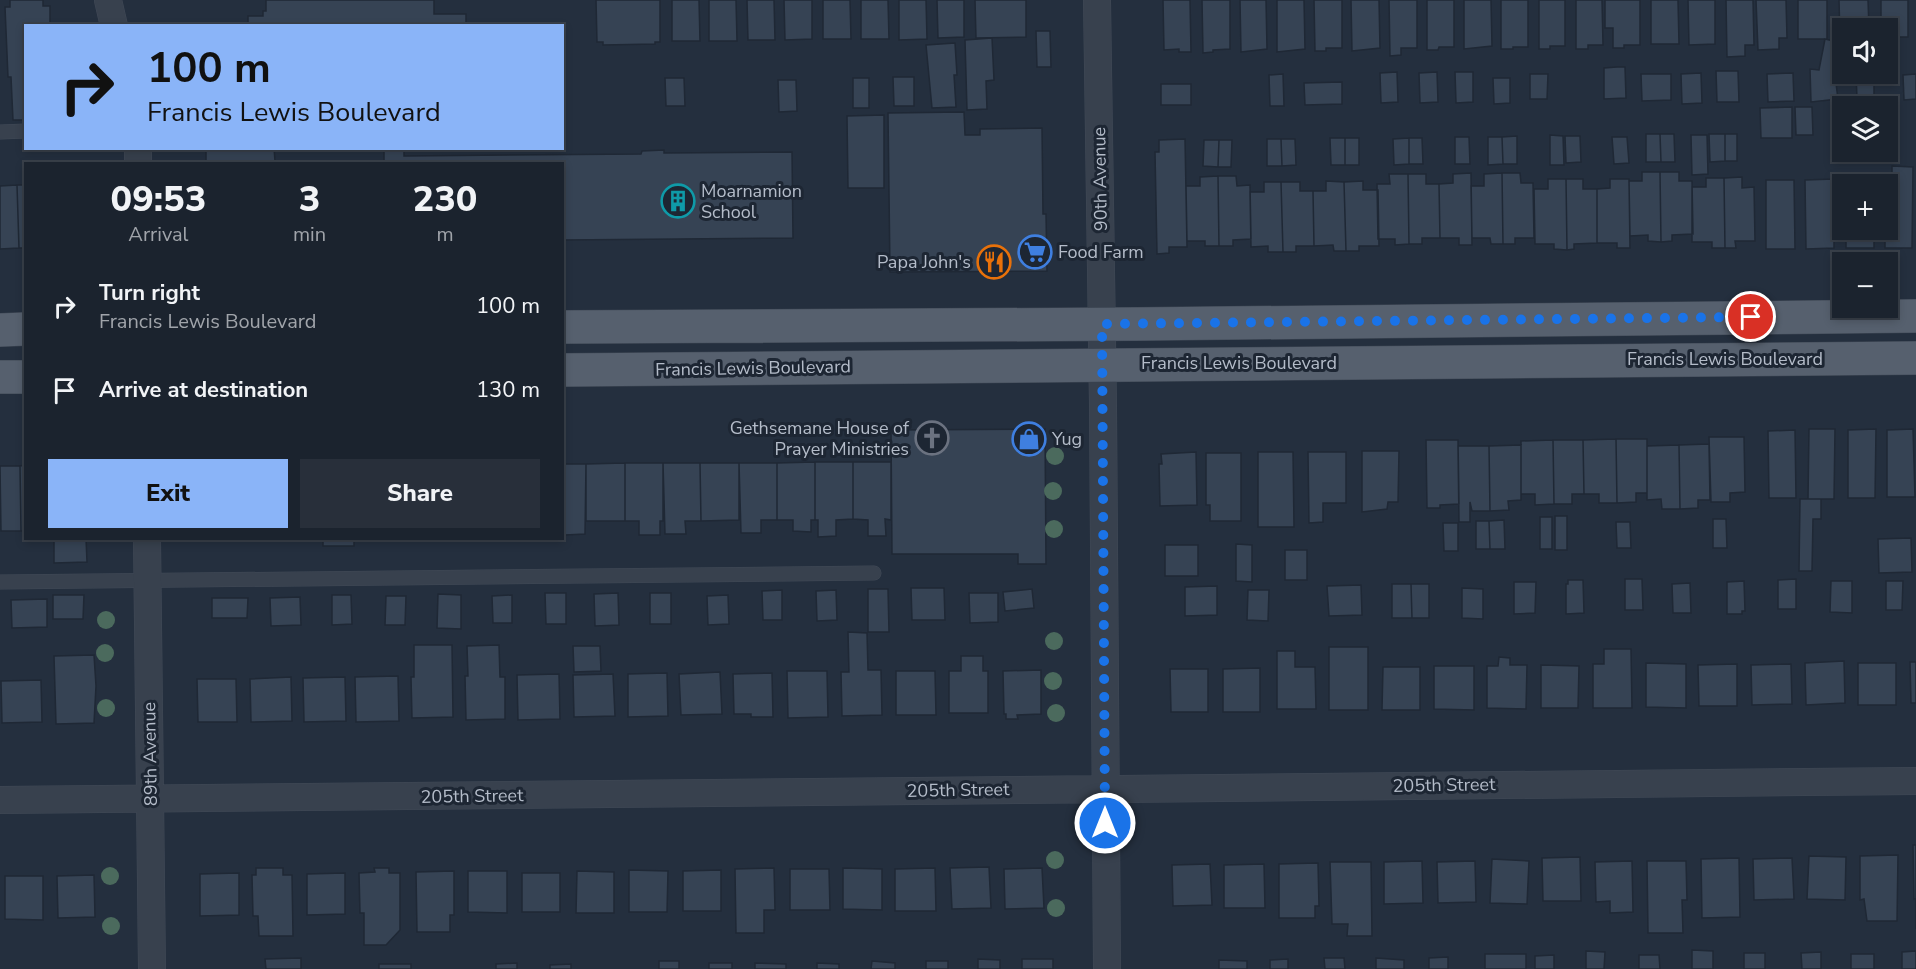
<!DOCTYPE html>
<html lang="en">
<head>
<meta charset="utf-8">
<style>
  body { margin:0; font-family:"Nunito Sans",sans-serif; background:#282f3a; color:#f1f3f6; height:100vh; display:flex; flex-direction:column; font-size:22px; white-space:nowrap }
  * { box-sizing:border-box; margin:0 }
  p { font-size:20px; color:#a0a4aa }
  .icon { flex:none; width:33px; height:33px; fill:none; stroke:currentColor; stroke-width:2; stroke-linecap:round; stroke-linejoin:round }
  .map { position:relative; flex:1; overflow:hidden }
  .sheet { position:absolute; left:24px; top:162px; width:540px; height:378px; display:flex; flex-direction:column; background:#1b232e; border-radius:0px; box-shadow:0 3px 9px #0003,0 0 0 2px #39404a }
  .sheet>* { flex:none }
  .hud { position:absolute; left:24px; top:24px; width:540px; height:126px; border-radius:0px; box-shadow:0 3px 9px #0003,0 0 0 2px #39404a; background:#8ab4f8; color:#111; overflow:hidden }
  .fabs { position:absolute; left:1832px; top:18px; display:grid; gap:12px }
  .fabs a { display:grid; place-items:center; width:66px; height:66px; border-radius:0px; background:#1b232e; box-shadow:0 3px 9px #0003,0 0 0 2px #39404a; font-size:30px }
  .pin { position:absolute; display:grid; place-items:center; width:51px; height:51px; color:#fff; margin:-26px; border:3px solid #fff; border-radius:50%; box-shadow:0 2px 6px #0007 }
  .me { position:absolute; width:66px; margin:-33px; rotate:0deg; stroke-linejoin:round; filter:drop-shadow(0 0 4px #0008) }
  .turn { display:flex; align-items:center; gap:21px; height:126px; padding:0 24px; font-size:27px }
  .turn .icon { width:78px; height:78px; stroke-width:2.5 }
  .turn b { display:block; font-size:42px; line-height:51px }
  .eta { display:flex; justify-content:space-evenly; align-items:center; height:102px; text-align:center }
  .eta b { font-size:36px; font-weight:800; line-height:42px }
  .primary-button { display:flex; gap:12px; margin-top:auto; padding:12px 24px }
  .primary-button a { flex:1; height:69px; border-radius:0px; background:#8ab4f8; color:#111; font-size:24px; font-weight:800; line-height:69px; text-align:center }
  .primary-button a+a { background:#282f3a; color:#f1f3f6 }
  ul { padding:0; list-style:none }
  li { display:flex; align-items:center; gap:18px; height:84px; padding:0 24px }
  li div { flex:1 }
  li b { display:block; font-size:22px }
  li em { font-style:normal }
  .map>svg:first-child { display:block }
  .building { fill:#364354; stroke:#1f2835; stroke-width:1.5 }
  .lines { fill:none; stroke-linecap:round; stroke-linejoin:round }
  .service-casing { stroke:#414a57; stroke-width:15 }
  .minor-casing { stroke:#414a57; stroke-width:28 }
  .primary-casing { stroke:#414a57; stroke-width:34 }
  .service { stroke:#38414e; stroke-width:14 }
  .minor { stroke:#38414e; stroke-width:27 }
  .primary { stroke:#56606e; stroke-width:33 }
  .tree { fill:#4b6a5d }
  .route { stroke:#1a73e8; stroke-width:10; stroke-dasharray:0 18 }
  .labels { text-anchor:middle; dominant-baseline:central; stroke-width:6; stroke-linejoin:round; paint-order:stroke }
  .street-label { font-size:18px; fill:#b4bcc9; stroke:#1d2633 }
  .poi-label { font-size:18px; fill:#b4bcc9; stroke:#1d2633; text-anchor:start }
</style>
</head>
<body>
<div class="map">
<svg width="1916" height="969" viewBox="0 0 1916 969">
  <rect width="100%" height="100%" fill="#242f3e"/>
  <path class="building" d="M10,0H43V6H50V26H26V120H13L11,77H8L5,7H10Z
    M266,0H434V14H466V26H248V16H263V11H266Z
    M596,0H660V42H655V44L603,45V42H597Z
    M672,0H699L700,41H672Z
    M709,0H736L737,41H709Z
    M747,0H774L775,40H748Z
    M784,0H812V39L785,40Z
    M823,0H850L851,39H823Z
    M861,0H888L889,39H861Z
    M899,0H926L927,39L899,40Z
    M937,0H964V37L938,38Z
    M975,0H1026V37L976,38Z
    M1163,0H1190L1191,52H1179V49L1164,50Z
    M1202,0H1230V49L1213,50V52L1203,53Z
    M1240,0H1266L1267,49L1241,52Z
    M1277,0H1304L1305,49L1277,52Z
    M1314,0H1342V48H1326V51H1315Z
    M1351,0H1379L1380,48L1352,51Z
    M1389,0H1417V48H1401V55L1390,56Z
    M1427,0H1454V47H1439L1438,50H1427Z
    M1464,0H1491L1492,46L1464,49Z
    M1501,0H1528V47H1513V49H1501Z
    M1539,0H1565V46H1550V49H1539Z
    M1576,0H1602L1603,45H1588V49H1576Z
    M1605,0H1640V45H1624V48H1613V28H1605Z
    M1651,0H1678L1679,44H1651Z
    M1688,0H1715V44L1689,45Z
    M1726,0H1753L1754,45H1745V56L1727,57Z
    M1756,0H1786L1787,38H1779V49L1758,50Z
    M1798,0H1827V39H1798Z
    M1839,0H1868L1869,28H1842V38H1840Z
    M1881,0H1908V37H1887V28H1881Z
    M1036,31H1050L1051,67H1037Z
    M992,38L994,80L986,81L987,109L967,110L965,40Z
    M1825,39L1838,42L1834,67L1838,99L1811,102L1810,69L1819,70Z
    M955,43L957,75H954L956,107L932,108L926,45Z
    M1617,67H1625L1626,98L1604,99V68Z
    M1716,71H1738L1739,102H1717Z
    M1397,72L1398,102L1381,103L1380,73Z
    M1437,72L1438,102L1420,103L1419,73Z
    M1455,72H1473V102L1456,103Z
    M1701,73L1702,103L1682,104L1681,74Z
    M1793,73L1794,101L1768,102L1767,74Z
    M1283,74L1284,106H1270L1269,75Z
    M1530,74H1548L1547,99H1530Z
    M1641,74H1671V100L1642,101Z
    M1856,74H1874V97L1857,98Z
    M1916,74V99L1904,100L1903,75Z
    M893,77H914V106H894Z
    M665,78H684L685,106H666Z
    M853,78H869V108H853Z
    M1493,78H1510V103L1494,104Z
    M778,80H796L797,111L779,112Z
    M1342,82V104L1305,105L1304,83Z
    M1161,84H1191V105H1161Z
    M1854,105L1842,106V137H1837L1836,106Z
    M1792,107V138H1761L1760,108Z
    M1795,107H1812L1813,135H1796Z
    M1887,107H1895V135H1887Z
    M964,112L965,135H980V129L1042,128L1043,214H1046L1047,271L890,272L888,113Z
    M884,115V188H848L847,116Z
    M1646,134H1660L1661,162H1646Z
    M1660,134H1674L1675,162H1661Z
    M1709,134H1725V161L1710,162Z
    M1725,134H1737V161H1725Z
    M1550,135L1563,136L1564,165H1550Z
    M1691,135H1707L1708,174L1692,175Z
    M1517,136V164H1503L1502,137Z
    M1565,136H1580L1581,162L1566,163Z
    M1455,137H1469L1470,164H1455Z
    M1488,137H1502L1503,164L1488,165Z
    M1612,137H1627L1629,163L1614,164Z
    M1330,138H1345V165H1331Z
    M1345,138H1359V165H1345Z
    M1409,138V164L1394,165L1393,139Z
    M1409,138H1422L1423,164H1409Z
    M1185,139L1187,247H1169V253L1157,254L1155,152H1159V140Z
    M1267,139H1281L1282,166H1267Z
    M1281,139H1295L1296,165L1282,166Z
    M1204,140H1219L1218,167L1203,166Z
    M1219,140H1232L1231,167H1218Z
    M206,148H274L275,161H278V164H206Z
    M384,150H404V156L641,154L642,151L664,150V153L792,152L793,238L562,240V164H384Z
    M1892,166L1913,167L1912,248H1885V230H1887L1885,179H1892Z
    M1642,172H1660L1661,242L1648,241V235L1630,236L1629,181H1642Z
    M1660,172H1679V181H1692L1693,234L1672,235V241L1661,242Z
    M1471,173L1472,245H1459V238H1440L1439,184L1453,183V174Z
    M1502,173L1503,244H1491L1490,238H1472L1471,186H1484V174Z
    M1502,173H1520L1521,183H1533L1534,238H1515V244H1503Z
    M1389,174H1408L1409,244L1395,245V239H1378L1377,184H1390Z
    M1408,174H1426V184H1439L1440,238H1422V244H1409Z
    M1218,176L1219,246H1205V241H1187L1186,186H1200V177Z
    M1218,176H1236L1237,186L1250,185L1251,239L1233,240V246H1219Z
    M1742,177V188L1754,187L1755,241H1735L1736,248H1725L1724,178Z
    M1706,178H1724L1725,248H1712V242H1692V187H1706Z
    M1548,179H1566L1567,250L1554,249V244H1535L1534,189H1548Z
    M1566,179H1583V189H1597V243L1574,244V249L1567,250Z
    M1610,179H1629L1630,248H1617V243H1597V189L1610,188Z
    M1834,179V248L1806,249L1805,180Z
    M1846,179H1874V184H1846Z
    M1766,180H1794L1795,249H1766Z
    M1326,181L1344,182L1346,251H1334L1333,245L1314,246L1313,191H1326Z
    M1363,181V190H1378L1379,246H1359V251H1346L1344,182Z
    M1264,182H1281L1283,252H1268V246L1251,247L1250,192H1264Z
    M1281,182H1300V191H1313L1314,246H1296V252H1283Z
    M17,185L19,248L0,249V186Z
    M17,185H26V248H19Z
    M1846,230H1874V248H1846Z
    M1045,429L1046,564H1018V554H892L891,430Z
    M1809,429H1835L1834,499H1808Z
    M1876,429L1875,498H1848V430Z
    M1913,429L1915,497H1887V430Z
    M1795,430L1796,498H1769L1768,431Z
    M1709,437H1744L1745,492L1730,493V502H1711Z
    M1616,439L1617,503H1599V494H1584L1583,440Z
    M1616,439H1647V493H1636V502L1617,503Z
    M1426,440H1458L1459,504L1440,505V508H1427Z
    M1553,440L1554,504L1535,505V494H1521V441Z
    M1553,440H1583L1584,494H1572V504H1554Z
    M1709,444L1710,500H1698V508L1680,509L1679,445Z
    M1521,445V500L1508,501L1509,510L1490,511L1489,446Z
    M1679,445L1680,509H1662L1661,499L1647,500V446Z
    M1458,446H1489L1490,511H1472L1470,502V522H1459Z
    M1362,451H1399L1398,502H1388L1387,509L1362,512Z
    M1196,452L1197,505L1160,506L1159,464H1162L1161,454Z
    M1258,452H1293L1294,527H1258Z
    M1308,452H1346V503H1323V522L1309,523Z
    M1206,453H1241V521H1210V505H1206Z
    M815,462V520H811V532L793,531V520H777V463Z
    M815,462H853V519L836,520V536L818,537V520H815Z
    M853,462H891V520L885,519L886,536H868V520L853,519Z
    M625,463V521H586V464Z
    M625,463H663V521H660V535H639V521H625Z
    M663,463H700L701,521H685L686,534H665Z
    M700,463H739V520L701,521Z
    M739,463H777V520H761V533H741Z
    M562,464H586L585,534L565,535V521H562Z
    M26,465V531H21L20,466Z
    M0,466H20L21,531H1Z
    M1800,499H1821V519H1813L1812,571H1799Z
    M1555,516H1567V550H1555Z
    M1540,517H1552V549H1540Z
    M1713,519H1726L1727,548H1713Z
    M1504,520L1505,549H1490L1489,521Z
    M1476,521H1489L1490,549H1476Z
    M1616,522H1630L1631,548H1617Z
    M1443,523H1458V551H1444Z
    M54,538H86L87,562L54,563Z
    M323,538H354V546H323Z
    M1911,538L1912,572L1879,573L1878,539Z
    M1236,544L1252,545V582L1236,581Z
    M1165,545H1198V576H1165Z
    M1285,550H1307V580H1285Z
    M1625,579H1642L1643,610H1625Z
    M1796,579V609H1778V580Z
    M1568,580H1583L1584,613L1566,614V584H1568Z
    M1744,581L1745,611H1742V614H1727V582Z
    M1831,581H1852V613L1830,612Z
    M1886,581H1903L1902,610H1886Z
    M1514,582H1536L1535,613L1514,614Z
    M1690,583L1691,613H1673L1672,584Z
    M1392,584H1411L1412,618H1392Z
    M1411,584H1429V618H1412Z
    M1361,585L1362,615L1329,616L1327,586Z
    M1217,586V615L1185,616V587Z
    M911,588H944L945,620H912Z
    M1462,588L1483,589V619L1462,618Z
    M868,589H888L889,632H868Z
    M1032,589L1034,608L1005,611L1003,592Z
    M782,590V620H763L762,591Z
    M836,590L837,620L817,621L816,591Z
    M1248,590H1269L1268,621L1247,620Z
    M545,593H566V624H546Z
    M618,593L619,625L595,626L594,594Z
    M650,593H671V624H650Z
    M969,593H998V622L970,623Z
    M438,594L461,595V629L437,628Z
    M53,595H84L83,619H53Z
    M332,595H351L352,624L332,625Z
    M512,595V623H493L492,596Z
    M728,595L729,624L708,625L707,596Z
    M386,596H406L405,625H385Z
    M300,597L301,625L271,626L270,598Z
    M212,598H248L247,618H212Z
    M47,599V627L12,628L11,600Z
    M848,632L867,633L868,670H881L882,715L842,716L841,672H849Z
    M414,645H452L453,717L412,718L411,677H414Z
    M499,645L500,677H505V719L466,720L465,676H468L467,646Z
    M573,646H600L601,671L574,672Z
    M1329,647H1368V710H1329Z
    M1604,649H1631L1632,708H1593V664H1604Z
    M1277,651H1295V667H1315L1316,709H1277Z
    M94,655L96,686L94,723L56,724L54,656Z
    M961,656H983V671H988V713H949V671H961Z
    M1499,657L1510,658V665H1527L1526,709L1487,708V666H1498Z
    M1844,661L1845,703L1806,705L1805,663Z
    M1910,662H1916V703H1911Z
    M1646,663L1686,664V708L1646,707Z
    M1858,663H1896V705H1858Z
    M1737,664V706H1699L1698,665Z
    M1791,664L1792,704L1752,705L1751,665Z
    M1541,665L1579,666L1578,708H1541Z
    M1434,666H1474V710L1434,709Z
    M1383,667H1420V710H1382Z
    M1260,668V712H1223V669Z
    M1170,669H1208V712H1171Z
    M1041,670V714L1017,715L1018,719H1006V714H1004L1003,671Z
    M787,671H827L828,717L788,718Z
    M896,671H935L936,715H896Z
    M720,672L722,714L681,715L679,674Z
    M667,673L668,716L628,717V674Z
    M772,673L773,717H751V714H734L733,674Z
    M559,674L560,719L518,720L517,675Z
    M613,674L615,716L574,717L573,675Z
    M398,676L399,721L356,722L355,677Z
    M291,677L292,721L251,722L250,679Z
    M345,677L346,721L304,722L303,678Z
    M197,679H236L237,722H198Z
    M41,680L42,722L2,723L1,681Z
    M1913,845H1916V929V898L1914,899Z
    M1898,855L1897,921H1867L1864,899L1860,900V856Z
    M1809,856L1846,857L1845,900L1807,899Z
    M1580,857L1581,901H1543L1542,858Z
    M1739,858L1740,917L1702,918L1701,859Z
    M1792,858L1794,899L1754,900L1753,859Z
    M1492,859L1529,861L1527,904L1490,903Z
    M1422,861L1423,903L1384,904V862Z
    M1475,861L1476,902L1438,903L1437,862Z
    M1632,861L1633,912L1610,913V901L1596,902L1595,862Z
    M1647,861H1686L1687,900H1682L1683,933H1648Z
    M1330,862H1371L1372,936H1347L1348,924H1332Z
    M1318,863L1319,906H1315V918H1279V864Z
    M1210,864L1212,905L1173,906L1172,865Z
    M1264,864L1265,908H1224V865Z
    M989,867L991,908L952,909L950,868Z
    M256,868H283V875H292L293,936H259L258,916H253L252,875H256Z
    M374,868H389V873H400V930L386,945H364V913H360L359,873L375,872Z
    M774,868L775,910H764V933H736L735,869Z
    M843,868L882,869V910L843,909Z
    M935,868L936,911H895V869Z
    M1042,868L1044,908L1005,909L1004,869Z
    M790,869H829L830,910H790Z
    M629,870L668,871L667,912H629Z
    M721,870V911H683V871Z
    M454,871V915H450V932H417L416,872Z
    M468,871H507V913L468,912Z
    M577,871L614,872V913H576Z
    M239,873V915L200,916V874Z
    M345,873V914L307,915V874Z
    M522,873H560V912H522Z
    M94,875L95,917L58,918L57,876Z
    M5,876H43V920L5,919Z
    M1692,950L1713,951V969H1692Z
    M1586,951L1605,952L1604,969H1586Z
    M1916,951V969H1902V952Z
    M1821,952V969H1802L1801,953Z
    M1744,953H1765V969H1744Z
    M1485,954H1526V969H1485Z
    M1851,954H1874V969H1851Z
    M1554,955V969H1535V956Z
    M1639,955H1659L1660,969H1639Z
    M1448,957V969H1429V958Z
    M301,958V969H266L265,959Z
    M1324,958H1344L1345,969H1325Z
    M1376,958L1404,960V969H1376Z
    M978,959L1000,960V969H978Z
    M1022,959H1053V969H1022Z
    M1288,959V969H1270V960Z
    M1219,960L1247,961V969H1219Z
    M659,961H679V969H659Z
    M872,961L895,963V969H871Z
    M926,961H948V969H926Z
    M517,963V969H496V964Z
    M709,963H732V969H709Z
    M755,963L786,964V969H755Z
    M817,963L839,964V969H817Z
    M379,964H411V969H379Z
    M571,964V969H550V965Z"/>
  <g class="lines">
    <g class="service-casing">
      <path id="service" d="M0,132L26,131
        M0,582L874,573"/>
    </g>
    <g class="minor-casing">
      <path id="minor" d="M108,0L114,26
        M1097,0L1103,406L1107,969
        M138,148V164
        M147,538L152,969
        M0,800L1916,781"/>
    </g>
    <g class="primary-casing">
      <path id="primary" d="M562,327L1137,324L1916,316
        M0,330L26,329
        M562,370L1916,358
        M0,377H26"/>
    </g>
    <use href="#service" class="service"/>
    <use href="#minor" class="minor"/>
    <use href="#primary" class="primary"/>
  </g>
  <g class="tree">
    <circle cx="1055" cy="456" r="9"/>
    <circle cx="1053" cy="491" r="9"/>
    <circle cx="1054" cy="529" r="9"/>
    <circle cx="106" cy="620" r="9"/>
    <circle cx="1054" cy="641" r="9"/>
    <circle cx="105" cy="653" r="9"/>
    <circle cx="1053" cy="681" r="9"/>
    <circle cx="106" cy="708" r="9"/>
    <circle cx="1056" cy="713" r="9"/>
    <circle cx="1055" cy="860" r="9"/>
    <circle cx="110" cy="876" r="9"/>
    <circle cx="1056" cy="908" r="9"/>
    <circle cx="111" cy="926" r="9"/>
  </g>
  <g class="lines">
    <path class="route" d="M1105,823L1102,324L1751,317"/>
  </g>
  <defs>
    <g id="building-ring" transform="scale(1.725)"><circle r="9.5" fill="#1d2633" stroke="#0f9aa8" stroke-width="1.5"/><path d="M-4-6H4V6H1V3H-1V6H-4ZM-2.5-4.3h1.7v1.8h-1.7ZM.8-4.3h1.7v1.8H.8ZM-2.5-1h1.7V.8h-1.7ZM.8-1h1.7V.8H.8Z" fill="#0f9aa8"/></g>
    <g id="supermarket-ring" transform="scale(1.725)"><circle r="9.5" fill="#1d2633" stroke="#3f7fe0" stroke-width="1.5"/><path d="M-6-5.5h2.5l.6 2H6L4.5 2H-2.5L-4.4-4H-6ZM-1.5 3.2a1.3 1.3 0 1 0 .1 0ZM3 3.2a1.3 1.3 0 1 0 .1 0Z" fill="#3f7fe0"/></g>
    <g id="restaurant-ring" transform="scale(1.725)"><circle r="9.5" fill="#1d2633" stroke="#e8710a" stroke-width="1.5"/><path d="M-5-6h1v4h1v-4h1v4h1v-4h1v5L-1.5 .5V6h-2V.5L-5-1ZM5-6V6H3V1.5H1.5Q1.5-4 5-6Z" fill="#e8710a"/></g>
    <g id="church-ring" transform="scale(1.725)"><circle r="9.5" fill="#1d2633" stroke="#6b7280" stroke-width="1.5"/><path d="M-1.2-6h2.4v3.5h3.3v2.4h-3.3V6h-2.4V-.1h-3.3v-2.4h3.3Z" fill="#6b7280"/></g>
    <g id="shop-ring" transform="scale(1.725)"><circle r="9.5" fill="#1d2633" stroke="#3f7fe0" stroke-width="1.5"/><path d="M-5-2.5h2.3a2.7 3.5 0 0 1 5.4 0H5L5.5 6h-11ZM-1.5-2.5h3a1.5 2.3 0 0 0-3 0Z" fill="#3f7fe0"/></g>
  </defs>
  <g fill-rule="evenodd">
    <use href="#building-ring" x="678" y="201"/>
    <use href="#supermarket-ring" x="1035" y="252"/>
    <use href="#restaurant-ring" x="994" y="262"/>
    <use href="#church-ring" x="932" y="438"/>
    <use href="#shop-ring" x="1029" y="439"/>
  </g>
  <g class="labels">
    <g class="street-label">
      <text transform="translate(1100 179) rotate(-91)">90th Avenue</text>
      <text x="1725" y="359">Francis Lewis Boulevard</text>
      <text x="1239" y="363">Francis Lewis Boulevard</text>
      <text transform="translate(753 368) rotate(-1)">Francis Lewis Boulevard</text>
      <text transform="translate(150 754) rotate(-91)">89th Avenue</text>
      <text transform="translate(1444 785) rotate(-1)">205th Street</text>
      <text transform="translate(958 790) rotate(-1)">205th Street</text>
      <text transform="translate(472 796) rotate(-1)">205th Street</text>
    </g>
    <g class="poi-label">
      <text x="701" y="191">Moarnamion<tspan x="701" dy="21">School</tspan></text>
      <text x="1058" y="252">Food Farm</text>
      <text x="971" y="262" text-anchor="end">Papa John's</text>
      <text x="909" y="428" text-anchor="end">Gethsemane House of<tspan x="909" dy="21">Prayer Ministries</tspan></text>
      <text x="1052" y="439">Yug</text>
    </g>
  </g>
</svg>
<div class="fabs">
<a><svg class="icon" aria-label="sound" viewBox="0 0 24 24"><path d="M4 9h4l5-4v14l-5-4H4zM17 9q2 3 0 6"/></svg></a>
<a><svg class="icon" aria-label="layers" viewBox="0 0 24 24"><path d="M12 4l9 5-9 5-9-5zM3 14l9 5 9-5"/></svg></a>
<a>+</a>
<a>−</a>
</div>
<div class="pin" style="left:1751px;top:317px;background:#d93025"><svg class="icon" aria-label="arrive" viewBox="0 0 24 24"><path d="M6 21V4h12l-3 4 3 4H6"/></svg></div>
<svg class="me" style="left:1105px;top:823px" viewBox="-20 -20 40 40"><circle r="17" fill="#1a73e8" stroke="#fff" stroke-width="3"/><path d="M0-11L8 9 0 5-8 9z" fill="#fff"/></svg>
<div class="hud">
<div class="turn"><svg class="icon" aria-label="right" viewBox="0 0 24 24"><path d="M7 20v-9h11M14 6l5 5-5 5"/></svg><div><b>100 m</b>Francis Lewis Boulevard</div></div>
</div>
<section class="sheet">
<div class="eta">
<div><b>09:53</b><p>Arrival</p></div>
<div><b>3</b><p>min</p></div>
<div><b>230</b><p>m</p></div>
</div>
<ul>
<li><svg class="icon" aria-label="right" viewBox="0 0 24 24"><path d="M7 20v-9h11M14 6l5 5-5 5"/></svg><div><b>Turn right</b><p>Francis Lewis Boulevard</p></div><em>100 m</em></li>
<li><svg class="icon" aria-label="arrive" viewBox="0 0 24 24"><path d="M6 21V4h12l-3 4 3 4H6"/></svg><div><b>Arrive at destination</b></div><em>130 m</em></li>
</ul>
<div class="primary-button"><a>Exit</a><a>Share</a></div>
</section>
</div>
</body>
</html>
